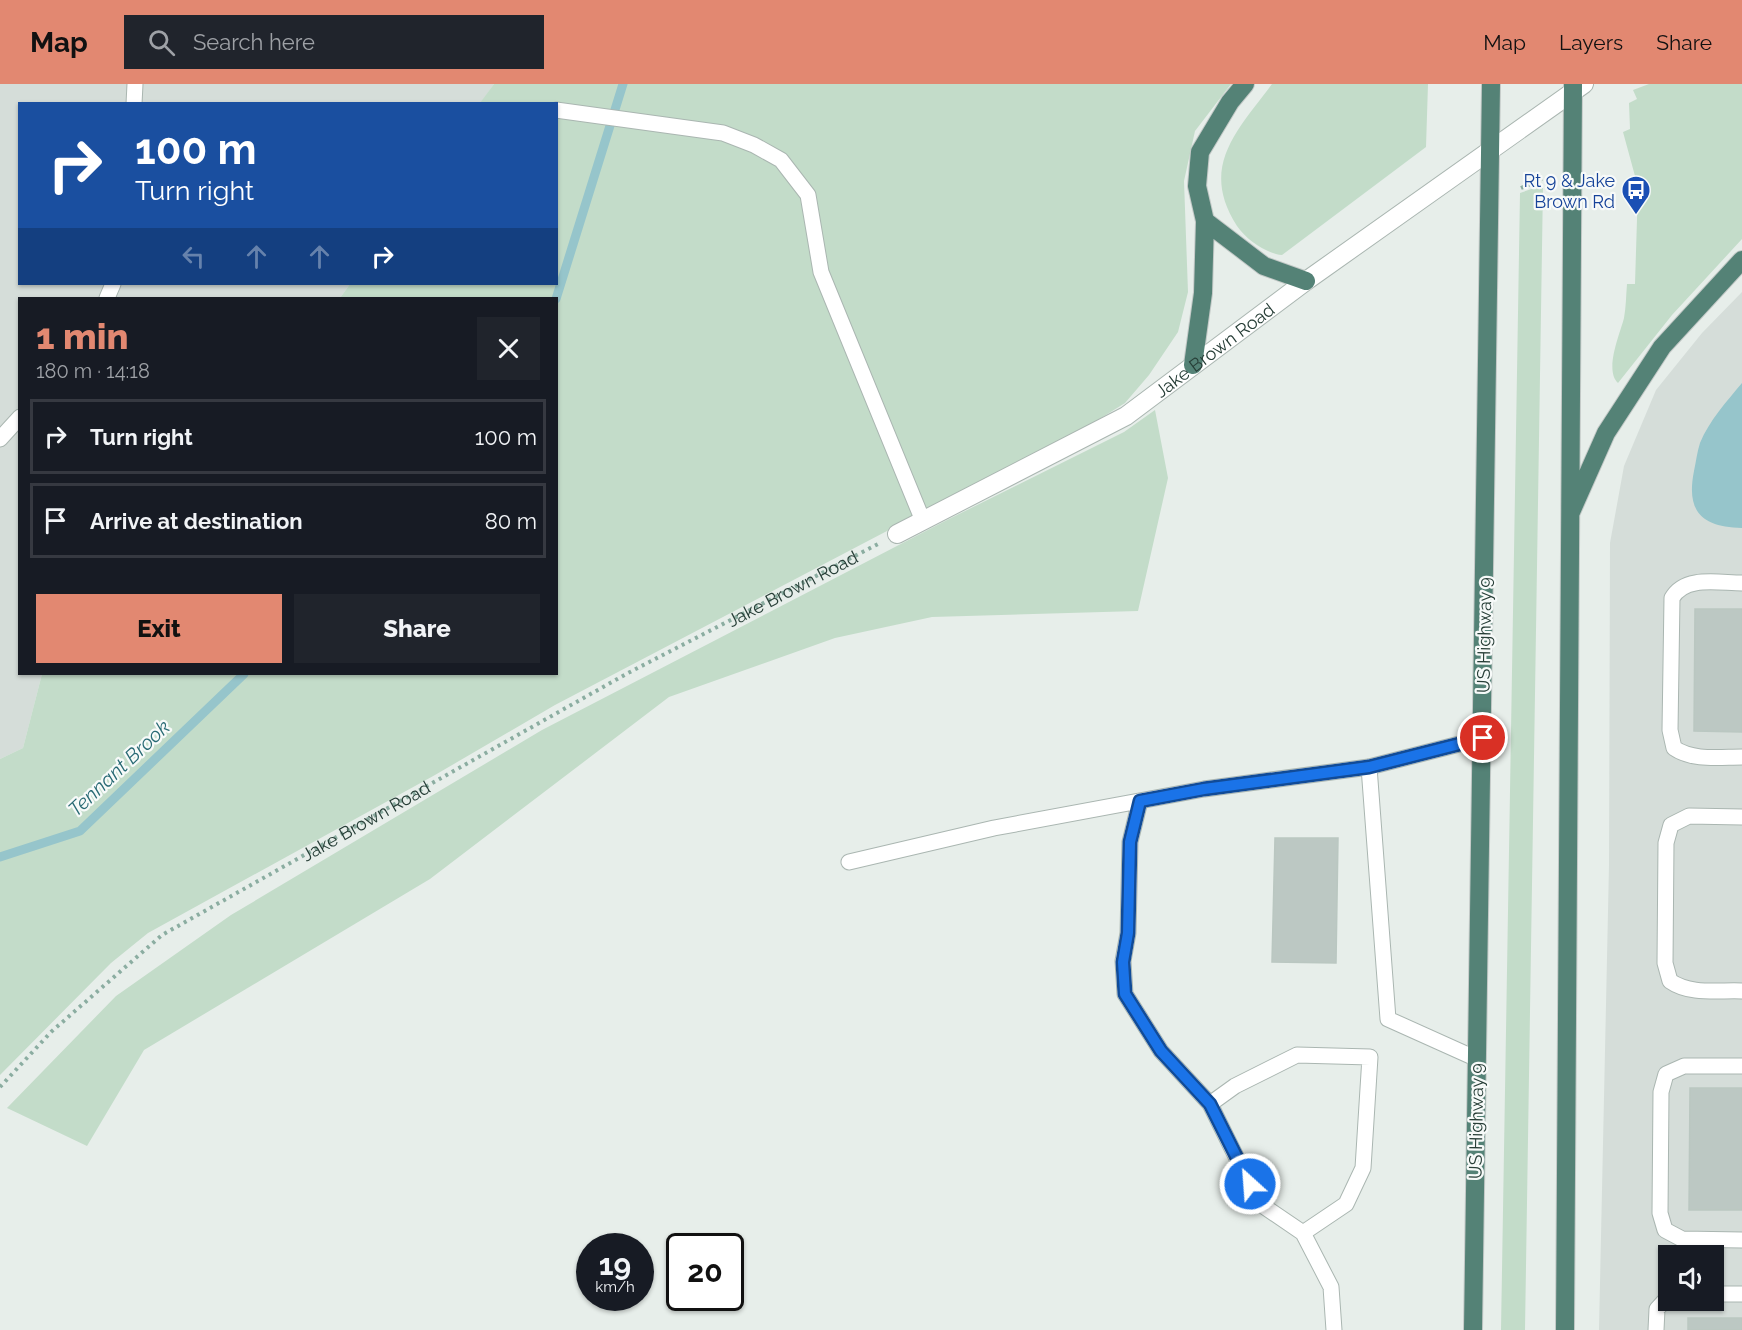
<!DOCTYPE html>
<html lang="en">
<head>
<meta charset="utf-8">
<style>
  body { margin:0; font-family:Raleway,sans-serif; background:#20242c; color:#f1f3f6; height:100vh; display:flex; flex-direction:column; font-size:22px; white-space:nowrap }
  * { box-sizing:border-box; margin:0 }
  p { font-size:20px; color:#9ea1a6 }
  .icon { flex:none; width:33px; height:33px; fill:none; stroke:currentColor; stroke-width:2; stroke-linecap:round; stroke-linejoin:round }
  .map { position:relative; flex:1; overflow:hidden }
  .side { position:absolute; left:18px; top:213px; width:540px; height:378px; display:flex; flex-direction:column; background:#171b24; border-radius:0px; box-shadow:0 2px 4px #0004 }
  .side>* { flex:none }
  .top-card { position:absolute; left:18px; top:18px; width:540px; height:183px; border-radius:0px; box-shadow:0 2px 4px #0004; background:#1a4fa0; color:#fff; overflow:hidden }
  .buttons { position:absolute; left:1658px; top:1161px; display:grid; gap:12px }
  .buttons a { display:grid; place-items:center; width:66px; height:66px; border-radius:0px; background:#171b24; box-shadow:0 2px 4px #0004; font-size:30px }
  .speed { position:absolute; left:576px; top:1149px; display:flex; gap:12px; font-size:30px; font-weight:700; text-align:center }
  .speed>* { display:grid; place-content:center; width:78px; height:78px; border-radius:50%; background:#171b24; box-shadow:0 2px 4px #0004; line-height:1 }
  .speed small { font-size:15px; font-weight:400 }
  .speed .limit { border:3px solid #111; border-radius:9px; background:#fff; color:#111 }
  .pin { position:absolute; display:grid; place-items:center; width:51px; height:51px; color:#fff; margin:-26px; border:3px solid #fff; border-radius:50%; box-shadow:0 2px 6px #0007 }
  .me { position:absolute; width:66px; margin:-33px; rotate:334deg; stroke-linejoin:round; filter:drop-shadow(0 0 4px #0008) }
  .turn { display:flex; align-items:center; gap:21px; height:126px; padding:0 18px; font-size:27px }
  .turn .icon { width:78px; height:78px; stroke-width:2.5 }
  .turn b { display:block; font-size:42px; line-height:51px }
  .lanes { display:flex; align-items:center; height:57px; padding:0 18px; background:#0003; justify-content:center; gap:30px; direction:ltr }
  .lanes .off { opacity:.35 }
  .round { display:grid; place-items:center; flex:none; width:63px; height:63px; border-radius:0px; background:#20242c }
  .headline { display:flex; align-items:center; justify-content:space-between; height:102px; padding:0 18px }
  h1 { font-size:36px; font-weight:800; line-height:45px; color:#e28871 }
  .cta { display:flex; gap:12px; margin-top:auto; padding:12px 18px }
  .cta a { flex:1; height:69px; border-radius:0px; background:#e28871; color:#111; font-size:24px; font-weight:800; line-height:69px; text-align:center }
  .cta a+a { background:#20242c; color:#f1f3f6 }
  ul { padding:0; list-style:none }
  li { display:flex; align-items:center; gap:18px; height:75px; margin:0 12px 9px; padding:0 6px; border:3px solid #363941; border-radius:0px }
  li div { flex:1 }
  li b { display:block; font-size:22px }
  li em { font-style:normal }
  header { display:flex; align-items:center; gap:36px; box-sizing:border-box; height:84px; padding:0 30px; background:#e28871; color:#111 }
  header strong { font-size:28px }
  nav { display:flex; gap:33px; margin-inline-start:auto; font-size:21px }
  .search { width:420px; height:54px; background:#20242c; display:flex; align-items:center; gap:15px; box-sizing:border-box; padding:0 21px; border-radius:0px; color:#9ea1a6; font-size:22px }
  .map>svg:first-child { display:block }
  .built { fill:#d5ddd9; fill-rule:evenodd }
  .green { fill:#c3dcc9 }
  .water { fill:#96c5cb }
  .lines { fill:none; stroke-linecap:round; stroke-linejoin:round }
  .stream { stroke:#96c5cb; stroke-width:9 }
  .building { fill:#bcc8c3; stroke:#bac7c1; stroke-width:1.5 }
  .service-casing { stroke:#aab6b1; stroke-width:17 }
  .minor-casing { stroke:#aab6b1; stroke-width:20 }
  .trunk-casing { stroke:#c3c9c7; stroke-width:20 }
  .path { stroke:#8bada1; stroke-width:4; stroke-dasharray:3 4.5; stroke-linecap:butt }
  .service { stroke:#fff; stroke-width:15 }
  .minor { stroke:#fff; stroke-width:18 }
  .trunk { stroke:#548276; stroke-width:18 }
  .route-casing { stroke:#114b97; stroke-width:15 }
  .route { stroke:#1a73e8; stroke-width:10 }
  .labels { text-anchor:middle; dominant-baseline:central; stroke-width:4.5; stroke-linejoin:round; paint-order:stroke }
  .transit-label { font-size:18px; fill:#164399; stroke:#f7faf9; text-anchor:end }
  .street-label { font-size:18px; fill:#273e37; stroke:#f7faf9 }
  .water-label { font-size:20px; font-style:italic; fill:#286a74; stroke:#f7faf9 }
</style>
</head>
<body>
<header>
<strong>Map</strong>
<div class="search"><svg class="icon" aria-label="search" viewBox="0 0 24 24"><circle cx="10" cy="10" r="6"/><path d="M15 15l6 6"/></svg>Search here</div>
<nav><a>Map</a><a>Layers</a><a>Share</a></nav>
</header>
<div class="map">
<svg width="1742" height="1246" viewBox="0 0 1742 1246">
  <rect width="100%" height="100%" fill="#e7eeea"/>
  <path class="built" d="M0,0H494L480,20H20V200H350L340,214H20V590H42L23,664L0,675Z
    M1742,208V1246H1599L1609,781L1610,459L1624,382L1656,306L1702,249ZM1668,1172H1713V1216H1668Z"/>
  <path class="green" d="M494,0H1231L1195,47L1184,97L1188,208L1178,248L1149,291L1125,319L1093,339L555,621L435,691L148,849L111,879L0,991V675L23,664L42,590H556V214H340L350,200H556V20L480,19Z
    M1272,0H1428L1426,63L1282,171C1265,169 1247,156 1237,142C1199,83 1237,47 1272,0Z
    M1649,0H1742V155L1672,231L1618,299C1604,286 1620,250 1624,234C1626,223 1626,212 1627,200H1635L1638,103L1623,48L1630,45L1629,19L1637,15L1633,6Z
    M1543,101L1525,1246H1501L1520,109Z
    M1155,326L1168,394L1138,527L932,533L835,554L669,613L430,795L144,966L87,1062L7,1024L116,912L231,831L542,646L947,436L1124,348Z"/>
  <path class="water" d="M1742,299V444C1701,443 1686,427 1694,387C1696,378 1697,368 1700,359C1709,337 1727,317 1742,299Z"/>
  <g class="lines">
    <path class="stream" d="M556,215L623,0
      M0,773L80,747L244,590"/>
  </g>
  <path class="building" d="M1695,525H1742V648L1694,647Z
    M1275,754H1338L1336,879L1272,878Z
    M1690,1004H1742V1126H1689Z
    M1688,1234H1742V1246H1688Z"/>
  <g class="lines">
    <g class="service-casing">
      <path id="service" d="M134,20L135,0
        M556,26L723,49L754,61L781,76L808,111L821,188L923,437
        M107,214L113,200
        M0,355L20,333
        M1742,499C1719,499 1685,491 1672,514L1670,646L1674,664C1693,677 1719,673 1742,673
        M1369,683L1388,935L1477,975
        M1140,717L1130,758L1128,849L1123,877L1125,910L1161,967L1210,1020L1235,1002L1297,971L1370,973L1363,1084L1346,1120L1303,1149L1259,1119L1210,1020
        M1742,733L1689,732L1671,741L1666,759L1665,879L1670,897C1690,911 1718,906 1742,907
        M849,778L994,744L1204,705L1369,683L1483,654
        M1742,982H1684L1666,990L1661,1008L1660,1129L1665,1146L1682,1155L1742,1156
        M1303,1149L1331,1203L1334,1246
        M1713,1210H1742
        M1656,1246L1657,1225L1668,1213"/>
    </g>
    <g class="minor-casing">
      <g id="minor">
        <path id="s2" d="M897,450L1126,332L1306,197L1584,0"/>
      </g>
    </g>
    <g class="trunk-casing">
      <path id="trunk" d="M1245,0L1230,18L1200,68L1197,102L1205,137L1264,182L1306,197
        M1193,281L1203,209L1205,137
        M1571,428L1606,349L1662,263L1742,176
        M1473,1246L1491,0
        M1565,1246L1573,0"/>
    </g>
    <g class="path">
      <path d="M1521,104L1542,95"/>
      <path id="s1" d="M0,1003L51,948L162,851L628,589L878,460"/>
    </g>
    <use href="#service" class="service"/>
    <use href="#minor" class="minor"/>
    <use href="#trunk" class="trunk"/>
  </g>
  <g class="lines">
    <g class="route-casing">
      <path id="route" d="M1250,1100L1210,1020L1161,967L1125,910L1123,878L1128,849L1130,758L1140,717L1204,705L1369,683L1483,654"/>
    </g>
    <use href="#route" class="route"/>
  </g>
  <defs>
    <g id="bus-pin" transform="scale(1.5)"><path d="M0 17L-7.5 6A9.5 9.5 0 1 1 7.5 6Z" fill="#1a4fb4" stroke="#f7faf9"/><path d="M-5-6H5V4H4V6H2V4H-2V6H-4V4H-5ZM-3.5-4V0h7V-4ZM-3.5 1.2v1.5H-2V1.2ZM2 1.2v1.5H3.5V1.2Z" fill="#fff"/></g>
  </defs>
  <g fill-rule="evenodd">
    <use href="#bus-pin" x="1636" y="106"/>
  </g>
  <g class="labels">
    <g class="transit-label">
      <text x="1615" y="96">Rt 9 &amp; Jake<tspan x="1615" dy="21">Brown Rd</tspan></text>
    </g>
    <g class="street-label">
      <text stroke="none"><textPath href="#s2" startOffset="368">Jake Brown Road</textPath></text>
      <text stroke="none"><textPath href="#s1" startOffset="942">Jake Brown Road</textPath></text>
      <text transform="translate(1484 551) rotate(-89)">US Highway 9</text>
      <text stroke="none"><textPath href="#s1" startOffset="456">Jake Brown Road</textPath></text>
      <text transform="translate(1476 1037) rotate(-89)">US Highway 9</text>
    </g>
    <g class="water-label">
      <text transform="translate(119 684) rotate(-43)">Tennant Brook</text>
    </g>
  </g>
</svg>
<div class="buttons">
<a><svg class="icon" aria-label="sound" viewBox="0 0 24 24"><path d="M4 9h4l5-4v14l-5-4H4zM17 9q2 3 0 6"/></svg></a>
</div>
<div class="speed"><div>19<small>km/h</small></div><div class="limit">20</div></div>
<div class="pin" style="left:1483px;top:654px;background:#d93025"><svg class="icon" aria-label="arrive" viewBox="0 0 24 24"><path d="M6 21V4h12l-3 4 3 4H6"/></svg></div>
<svg class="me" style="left:1250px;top:1100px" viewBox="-20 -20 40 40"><circle r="17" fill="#1a73e8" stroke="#fff" stroke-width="3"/><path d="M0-11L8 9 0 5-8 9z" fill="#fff"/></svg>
<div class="top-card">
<div class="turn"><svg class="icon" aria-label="right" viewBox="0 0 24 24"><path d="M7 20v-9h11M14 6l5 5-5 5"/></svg><div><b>100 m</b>Turn right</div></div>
<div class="lanes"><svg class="icon off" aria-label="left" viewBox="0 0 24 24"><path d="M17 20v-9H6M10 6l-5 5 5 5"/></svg><svg class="icon off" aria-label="ahead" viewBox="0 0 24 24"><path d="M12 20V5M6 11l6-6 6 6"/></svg><svg class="icon off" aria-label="ahead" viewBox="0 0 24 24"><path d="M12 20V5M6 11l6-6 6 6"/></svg><svg class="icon" aria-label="right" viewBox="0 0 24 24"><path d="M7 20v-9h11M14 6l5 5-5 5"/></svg></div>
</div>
<section class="side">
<div class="headline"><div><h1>1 min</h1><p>180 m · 14:18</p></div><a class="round"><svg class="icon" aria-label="close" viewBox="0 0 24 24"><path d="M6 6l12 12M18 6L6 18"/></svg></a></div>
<ul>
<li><svg class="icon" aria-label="right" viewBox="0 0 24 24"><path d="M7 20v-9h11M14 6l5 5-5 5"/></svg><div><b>Turn right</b></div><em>100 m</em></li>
<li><svg class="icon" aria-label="arrive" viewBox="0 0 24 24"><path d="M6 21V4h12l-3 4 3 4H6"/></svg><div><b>Arrive at destination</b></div><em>80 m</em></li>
</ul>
<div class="cta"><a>Exit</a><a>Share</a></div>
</section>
</div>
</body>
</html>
